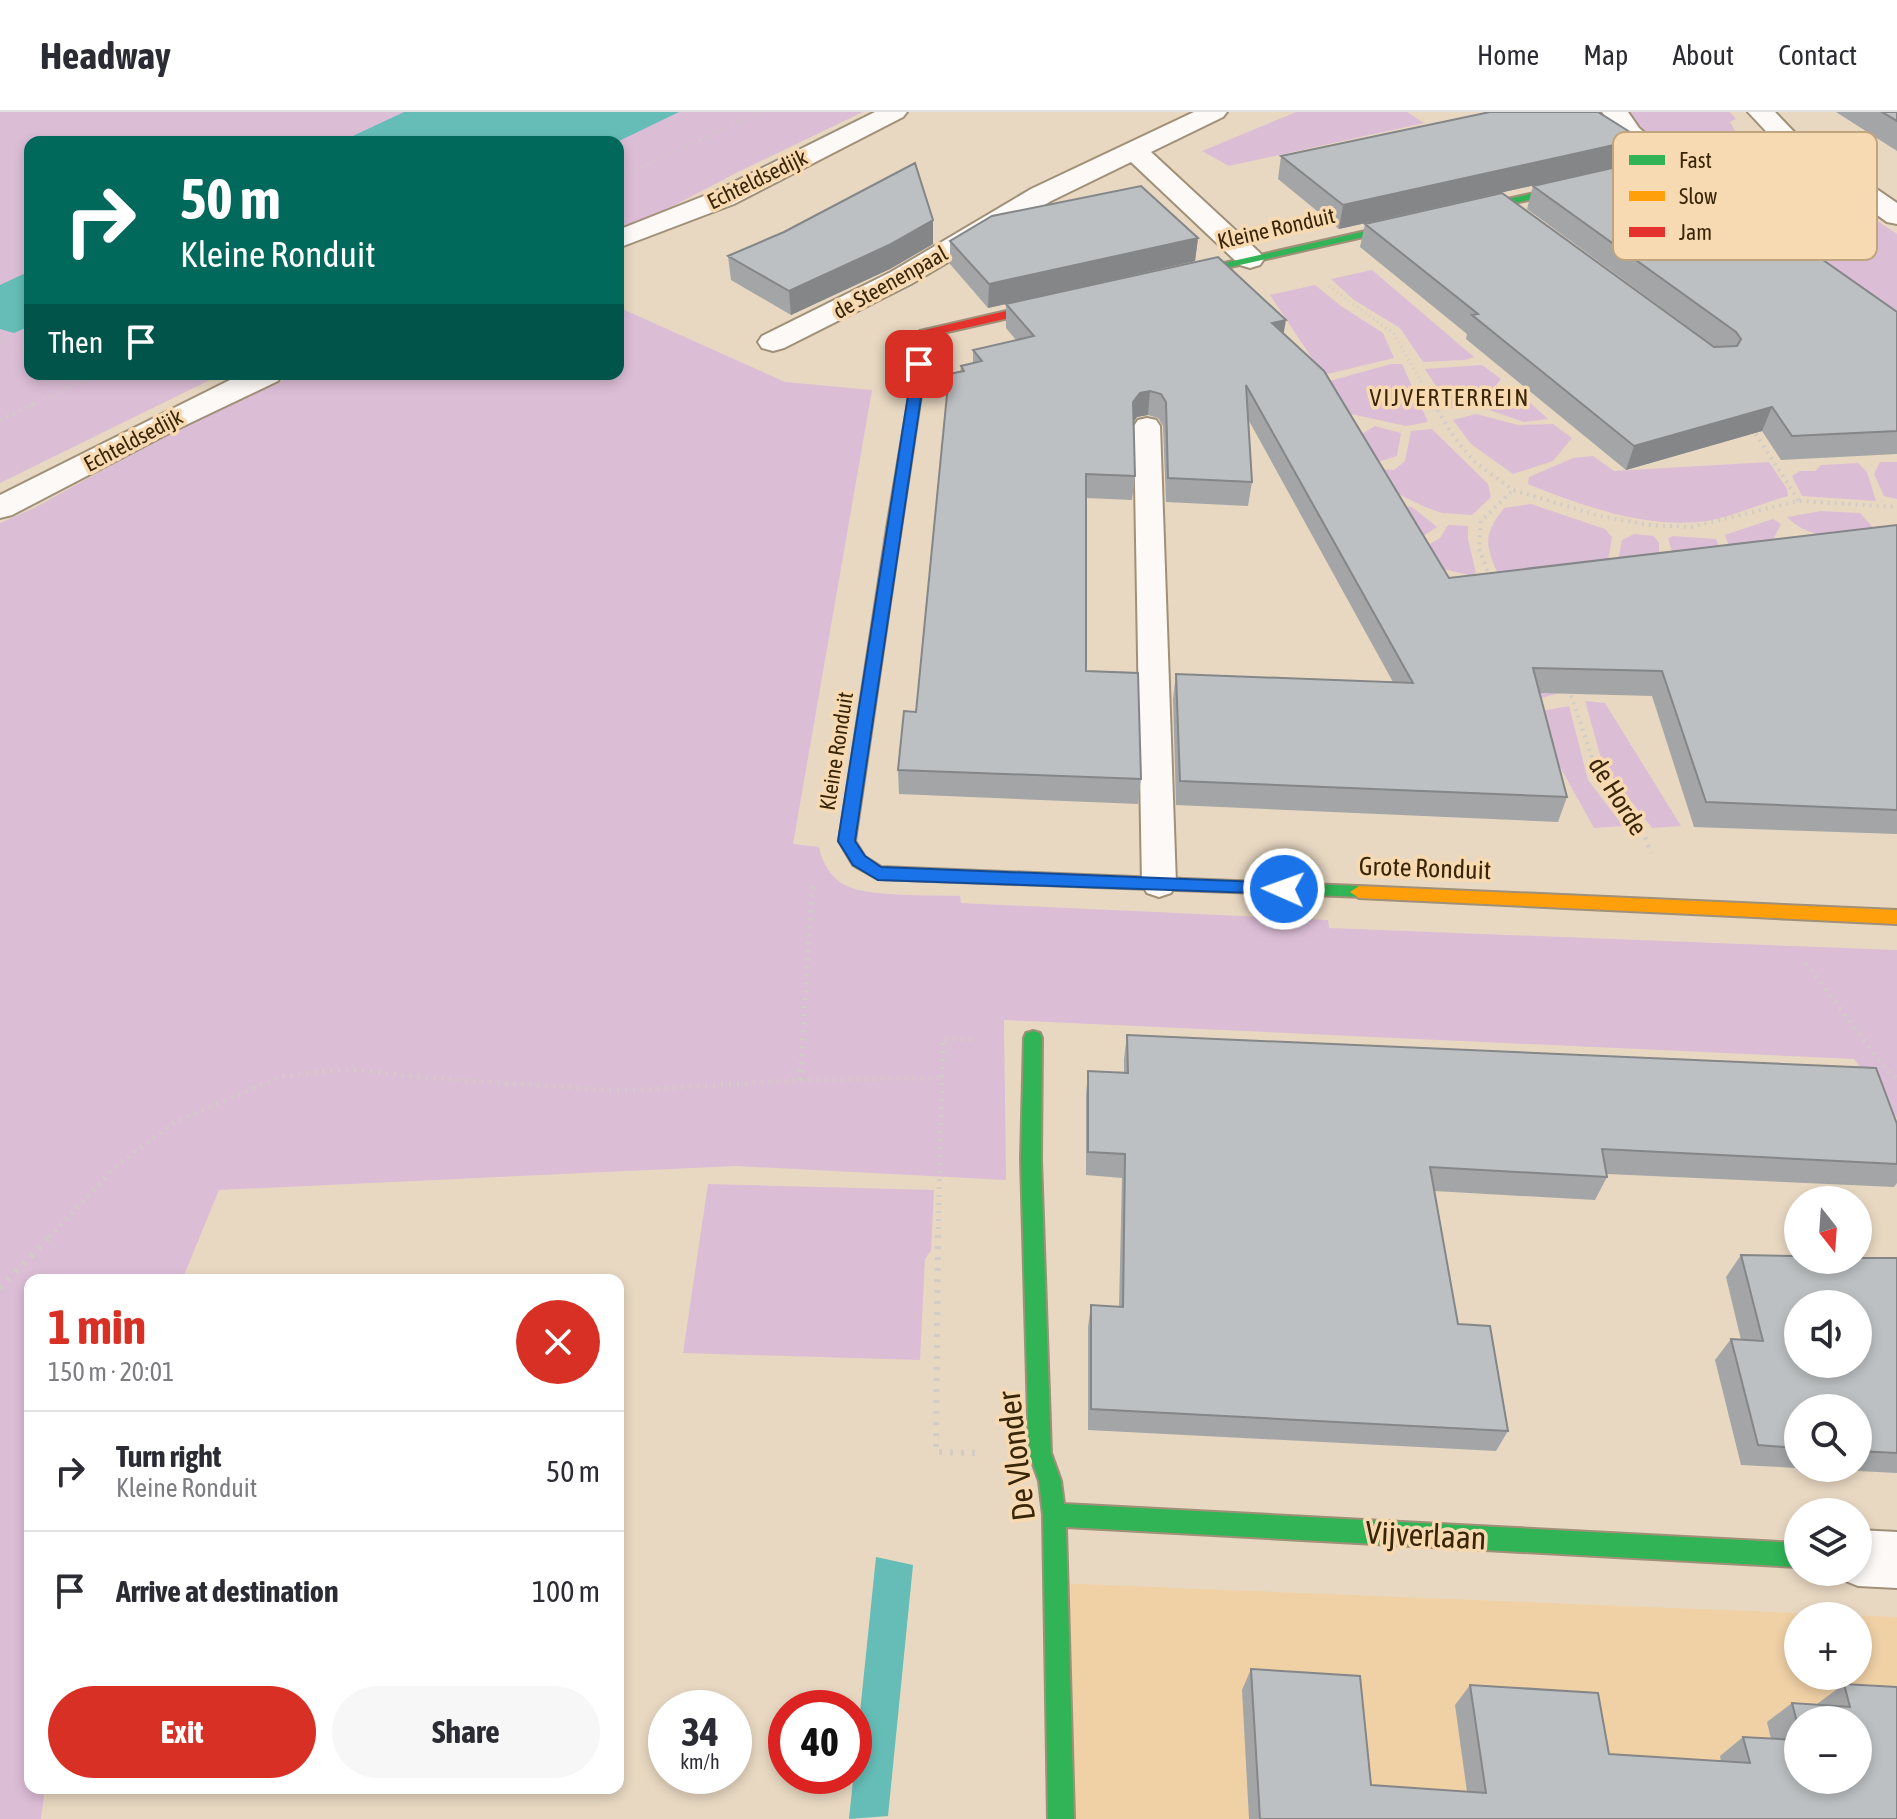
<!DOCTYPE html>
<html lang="en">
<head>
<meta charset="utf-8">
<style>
  body { margin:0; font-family:"Asap Condensed",sans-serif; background:#f7f7f7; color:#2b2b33; height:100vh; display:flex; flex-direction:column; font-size:30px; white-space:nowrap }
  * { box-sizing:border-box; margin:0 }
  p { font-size:26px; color:#7c7c81 }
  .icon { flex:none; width:44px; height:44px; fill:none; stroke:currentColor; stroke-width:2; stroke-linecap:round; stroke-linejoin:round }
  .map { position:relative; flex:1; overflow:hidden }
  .details { position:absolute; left:24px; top:1162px; width:600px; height:520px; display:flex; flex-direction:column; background:#fff; border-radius:16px; box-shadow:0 4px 12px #0003 }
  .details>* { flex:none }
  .banner { position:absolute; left:24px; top:24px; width:600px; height:244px; border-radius:16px; box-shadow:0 4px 12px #0003; background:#00695c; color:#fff; overflow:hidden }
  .needle { width:52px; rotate:163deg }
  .buttons { position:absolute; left:1784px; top:1074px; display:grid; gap:16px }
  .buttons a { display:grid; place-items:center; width:88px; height:88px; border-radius:50%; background:#fff; box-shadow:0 4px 12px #0003; font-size:40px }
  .speed { position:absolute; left:648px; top:1578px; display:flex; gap:16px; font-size:40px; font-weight:700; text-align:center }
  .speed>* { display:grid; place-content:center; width:104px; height:104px; border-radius:50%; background:#fff; box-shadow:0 4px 12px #0003; line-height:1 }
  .speed small { font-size:20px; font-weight:400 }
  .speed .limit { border:12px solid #d22; background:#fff; color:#111 }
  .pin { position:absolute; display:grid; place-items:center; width:68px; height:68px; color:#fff; margin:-34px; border-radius:16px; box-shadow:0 4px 12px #0006 }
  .me { position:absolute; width:88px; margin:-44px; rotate:272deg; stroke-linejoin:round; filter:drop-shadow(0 0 6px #0008) }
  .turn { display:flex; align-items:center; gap:28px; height:168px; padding:0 24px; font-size:36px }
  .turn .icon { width:104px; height:104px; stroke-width:2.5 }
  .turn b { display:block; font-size:56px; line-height:68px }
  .then { display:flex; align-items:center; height:76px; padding:0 24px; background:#0003; gap:16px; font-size:30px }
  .round { display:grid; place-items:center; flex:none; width:84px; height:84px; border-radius:42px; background:#f7f7f7 }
  .headline { display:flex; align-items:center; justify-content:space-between; height:136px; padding:0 24px }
  h1 { font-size:48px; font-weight:700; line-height:60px; color:#d93025 }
  .cta { display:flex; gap:16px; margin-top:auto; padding:16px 24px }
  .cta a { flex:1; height:92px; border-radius:48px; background:#d93025; color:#fff; font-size:32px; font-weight:700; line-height:92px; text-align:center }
  .cta a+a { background:#f7f7f7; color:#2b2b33 }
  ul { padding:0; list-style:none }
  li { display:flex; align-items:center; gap:24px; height:120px; padding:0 24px; border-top:2px solid #e1e1e2 }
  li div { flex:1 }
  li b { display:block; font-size:30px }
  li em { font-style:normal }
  header { display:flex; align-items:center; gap:48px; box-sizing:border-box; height:112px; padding:0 40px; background:#fff; border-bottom:2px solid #e1e1e2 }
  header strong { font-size:38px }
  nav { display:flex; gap:44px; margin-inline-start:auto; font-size:28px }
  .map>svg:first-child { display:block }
  .built { fill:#f0d1a6; fill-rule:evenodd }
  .green { fill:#dcbdd6 }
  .water { fill:#66bdb7 }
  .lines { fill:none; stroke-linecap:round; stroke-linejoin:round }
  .lane-casing { stroke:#a09078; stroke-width:4 }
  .street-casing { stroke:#a09078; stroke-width:4 }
  .fast-casing { stroke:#a09078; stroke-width:4 }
  .slow-casing { stroke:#a09078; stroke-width:4 }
  .jam-casing { stroke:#a09078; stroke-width:4 }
  .path-far3 { stroke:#d1ccc5; stroke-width:3; stroke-dasharray:1 4; stroke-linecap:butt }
  .path-far2 { stroke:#d1ccc5; stroke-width:4; stroke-dasharray:2 5; stroke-linecap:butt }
  .path-far1 { stroke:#d1ccc5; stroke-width:5; stroke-dasharray:2 6; stroke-linecap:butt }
  .path { stroke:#d1ccc5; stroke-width:6; stroke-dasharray:3 8; stroke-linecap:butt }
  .lane { fill:#fcf9f6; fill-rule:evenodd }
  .street { fill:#fcf9f6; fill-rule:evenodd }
  .fast { fill:#30b455; fill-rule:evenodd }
  .slow { fill:#ff9f0a; fill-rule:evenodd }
  .jam { fill:#e5322d; fill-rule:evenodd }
  .wall { fill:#a3a5a7; fill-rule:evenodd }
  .shaded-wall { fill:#848688 }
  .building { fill:#bdc0c2; stroke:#848688; stroke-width:2; fill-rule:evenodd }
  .route { fill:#1a73e8; stroke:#114b97; stroke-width:2 }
  .labels { text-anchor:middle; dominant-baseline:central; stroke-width:7; stroke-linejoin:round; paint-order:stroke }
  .far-street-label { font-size:22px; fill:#392608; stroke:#f8dab2 }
  .far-neighbourhood-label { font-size:24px; letter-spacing:2px; fill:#392608; stroke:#f8dab2 }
  .street-label { font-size:26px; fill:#392608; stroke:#f8dab2 }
  .near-street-label { font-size:32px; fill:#392608; stroke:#f8dab2 }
  .key { fill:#f8dab2; stroke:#bfa47f; stroke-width:2 }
  .key-label { font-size:22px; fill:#392608 }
</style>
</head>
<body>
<header>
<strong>Headway</strong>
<nav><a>Home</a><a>Map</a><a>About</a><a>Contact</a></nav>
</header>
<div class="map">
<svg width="1897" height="1707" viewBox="0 0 1897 1707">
  <rect width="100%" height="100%" fill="#e8d8c2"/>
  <path class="built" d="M1054,1471L1897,1505V1707H1054ZM1798,1504H1858V1564H1798ZM1798,1608H1858V1668H1798Z"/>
  <path class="green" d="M0,0H863L738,60L618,123V30H30V262H222L0,371Z
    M1296,0H1407L1424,11L1229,54L1202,39Z
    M1625,0H1730L1736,7L1730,10L1735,19L1732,22L1670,36L1649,28Z
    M1760,45L1788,49L1897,122V206L1689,61Z
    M1372,158L1474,245L1465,248L1423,250L1400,216L1354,188L1331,167Z
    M1315,173L1341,194L1383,221L1394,246L1323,263L1270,183Z
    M618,195L785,270L872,278L793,732L819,735C822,750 831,767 847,774C869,785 933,783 960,784L961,791L1328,808L1329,816L1897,838V1006L1854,947L1004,908L1006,1068L736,1054L219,1078L182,1168H30V1676H45L41,1707H0V411L34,396L181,315L297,262H618Z
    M1391,252H1402L1428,310L1406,314L1342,300L1326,270Z
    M1482,253L1501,267C1487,285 1474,299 1450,296L1425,257Z
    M1517,279L1548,307L1524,310L1489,298Z
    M1476,302L1518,313L1553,312L1572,326L1553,349L1513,362L1471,332L1453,308Z
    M1375,314L1401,321L1397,344L1378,350L1360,323Z
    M1432,317L1488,372L1491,385L1472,403L1442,401L1425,395L1394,380L1379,357L1394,358L1405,349L1411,319Z
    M1593,344L1614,359L1769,350L1787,377L1788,384C1758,392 1729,407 1698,410C1640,415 1580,393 1528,372L1529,365L1573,346Z
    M1880,350H1897V387L1884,384L1874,362Z
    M1858,351L1867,360L1876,389L1802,384L1792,364L1800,359H1815L1821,353Z
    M1531,392L1605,417L1612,425L1606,462H1498C1485,432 1483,423 1504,396Z
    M1396,393L1412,395L1437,415L1422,425L1425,435L1440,426L1448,413L1468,414V427L1476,461L1469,463L1443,457L1451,472L1563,580L1527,590Z
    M1821,399L1860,401L1885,429C1853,426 1810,430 1787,405Z
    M1773,407L1781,412L1767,439L1731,440L1725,423Z
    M1634,422L1654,424L1659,431V455L1618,449L1622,428Z
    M1673,424L1716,427L1719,434L1676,454L1668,426Z
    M1585,589L1605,591L1681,714L1652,716L1603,653Z
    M1569,594L1588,668L1623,714L1594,716L1530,601Z
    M708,1072L934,1078L931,1138L925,1147L920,1248L683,1241Z"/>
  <path class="water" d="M404,0H679L617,30H340Z
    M30,159V214L14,221L0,217V173Z
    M876,1445L913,1453L888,1704L849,1707Z"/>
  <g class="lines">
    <g class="lane-casing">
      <path id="lane" d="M1147,306L1156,308L1160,314L1176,772L1171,781L1159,785L1147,781L1142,772L1134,314L1138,308Z"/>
    </g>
    <g class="street-casing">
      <path id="street" d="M875,0H907L903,5L734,92L618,136V118L714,80Z
        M1194,0H1227L1223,5L1151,40L1260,141L1264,147L1260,153L1250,156L1240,153L1131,50L1051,89L911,172L784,236L773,239L762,236L758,230L762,224L891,160L1031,77Z
        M1602,0H1628L1639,16L1677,48L1681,54L1677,60H1659L1621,26Z
        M1748,0H1775L1796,22L1897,91V112L1887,110L1778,32Z
        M242,262H282L278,269L171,320L12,403L0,406V383Z
        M1858,1418L1897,1420V1476L1858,1474L1838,1466L1835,1460H1858Z"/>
    </g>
    <g class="fast-casing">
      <path id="fast" d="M1787,24L1791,25V29L1168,169L1162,165Z
        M894,412L901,416L855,729L865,745L881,755L1359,774L1368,780L1365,785L878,767L853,753L839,729L887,416Z
        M1033,919L1040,921L1042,926L1041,1047L1051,1341L1061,1369L1064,1392L1798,1431V1455L1066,1415L1074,1707H1048L1043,1403L1039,1369L1029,1341L1021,1047L1024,926L1026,921Z"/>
    </g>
    <g class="slow-casing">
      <path id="slow" d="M1359,774L1897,798V812L1359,786L1350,780Z"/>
    </g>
    <g class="jam-casing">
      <path id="jam" d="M1062,186L1066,187V193L930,224L901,416L894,420L889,419L887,416L920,219Z"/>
    </g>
    <path class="path-far3" d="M618,66L760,0
      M1329,174L1394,222L1435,294
      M0,227L30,243
      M56,262L71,273
      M30,294L97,262"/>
    <path class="path-far2" d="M1434,292L1453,324L1476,351L1513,378L1600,404L1649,413L1691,415L1799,389L1897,395
      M0,308L34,292
      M1752,316L1799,389
      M1490,465L1479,437L1481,409L1513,378
      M1569,577L1594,652L1601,662"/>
    <path class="path-far1" d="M1600,660L1642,716L1651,741
      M1806,851L1889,961L1897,967
      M800,968L812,778L815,774
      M49,1125L117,1054L175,1010L282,964L349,957L427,966L622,979L800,968L940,966
      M938,1125L943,927H976"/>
    <path class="path" d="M938,1123L936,1340L979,1341
      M0,1176L51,1123"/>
    <use href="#lane" class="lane"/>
    <use href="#street" class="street"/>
    <use href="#fast" class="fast"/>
    <use href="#slow" class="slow"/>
    <use href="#jam" class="jam"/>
  </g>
  <path class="wall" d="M1836,0H1897V39Z
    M1281,44L1633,51L1339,117L1278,67Z
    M1533,74L1897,200V342L1781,348L1762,319L1626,358L1466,227L1467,222L1360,135L1365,112L1715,235L1527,97Z
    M1198,126L1195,149L988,196L950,152V129Z
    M933,132L890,157L791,203L731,168L728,144Z
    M1006,192L1284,222L1449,466L1897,413V722L1694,715L1652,584L1540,581L1567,685L1558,710L1176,693L1173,587L1176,562L1393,570L1248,307L1252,370L1248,394L1166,390L1163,314L1158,306L1148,303L1137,305L1134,310L1135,364L1132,388L1086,386V559L1141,667L1138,692L899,682L898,658L916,600L961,254L973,251V238L1016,228L1006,216Z
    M1127,923L1897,1012V1071L1894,1075L1607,1062V1065L1595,1088L1434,1079L1458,1212L1508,1319L1496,1339L1088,1318V1215L1091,1193L1119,1195L1122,1066L1086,1063V983L1088,959L1124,961V947Z
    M1741,1143L1897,1146V1361L1800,1356H1858V1296H1798V1356L1741,1353L1715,1248L1731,1227L1741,1228L1726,1165Z
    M1251,1557L1371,1673L1467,1680L1455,1593L1470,1573L1609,1642L1721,1649L1720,1644L1743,1625L1771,1627L1767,1610L1792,1591L1817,1592L1844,1572L1897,1707H1249L1242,1578ZM1798,1608L1858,1668H1798Z"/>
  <path class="shaded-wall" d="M1641,27L1633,51L1339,117L1343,93Z
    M933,108V132L890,157L791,203L789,179Z
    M1198,126L1195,149L988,196L989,172Z
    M1286,208L1282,231L1272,211Z
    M1150,279L1148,303L1137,305L1131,314L1133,290L1140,281Z
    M1772,295L1762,319L1626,358L1634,334Z"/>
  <path class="building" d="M1490,0H1598L1641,27L1343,93L1281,44Z
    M1882,0H1897V9Z
    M1665,44L1769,110L1897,200V319L1792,324L1772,295L1634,334L1472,203L1478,202L1365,112L1502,81L1714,235L1737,234L1741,227L1736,220L1533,74Z
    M915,51L933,108L889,133L789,179L728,144L784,120Z
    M1141,74L1198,126L989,172L950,129L992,104Z
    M1218,145L1286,208L1272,211L1324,259L1449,466L1897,413V698L1706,690L1662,559L1533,556L1567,685L1180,669L1176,562L1413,571L1246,273L1252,370L1168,366L1166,290L1161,282L1150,279L1140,281L1133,290L1135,364L1086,362V559L1138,561L1141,667L898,658L904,599L916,600L949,262L964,259L961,254L982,249L973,238L1034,224L1006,192Z
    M1127,923L1876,956L1897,1012V1052L1602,1037L1607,1065L1430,1055L1458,1212L1490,1214L1508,1319L1091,1297V1193L1123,1195L1125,1042L1088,1040V959L1128,961Z
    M1741,1143L1798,1144V1148H1858V1146H1897V1341L1858,1339V1296H1798V1336L1758,1333L1731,1227L1763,1229ZM1798,1192H1858V1252H1798Z
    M1251,1557L1360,1564L1371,1673L1486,1681L1470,1573L1598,1581L1609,1642L1750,1651L1743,1625L1798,1628V1668H1858V1608H1798V1614L1792,1591L1850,1595L1844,1572L1897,1575V1707H1260Z"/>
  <path class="route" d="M919,248L926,252L855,729L865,744L881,755L1284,771L1290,772L1292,777L1290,782L878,768L853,753L838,729L913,252Z"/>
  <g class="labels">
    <g class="far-street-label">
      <text transform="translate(757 67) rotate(-26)">Echteldsedijk</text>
      <text transform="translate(1276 116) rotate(-13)">Kleine Ronduit</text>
      <text transform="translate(890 170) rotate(-29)">de Steenenpaal</text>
      <text transform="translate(133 328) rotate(-28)">Echteldsedijk</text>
      <text transform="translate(836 639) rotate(-81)">Kleine Ronduit</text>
    </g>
    <g class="far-neighbourhood-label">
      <text x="1450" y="285">VIJVERTERREIN</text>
    </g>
    <g class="street-label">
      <text transform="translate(1618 684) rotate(58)">de Horde</text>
      <text transform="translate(1425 756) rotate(2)">Grote Ronduit</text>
    </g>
    <g class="near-street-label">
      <text transform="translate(1016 1344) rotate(-97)">De Vlonder</text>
      <text transform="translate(1426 1423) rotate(3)">Vijverlaan</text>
    </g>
  </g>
  <rect x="1613" y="20" width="264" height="128" rx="12" class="key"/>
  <rect x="1629" y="43" width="36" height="10" fill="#30b455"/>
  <rect x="1629" y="79" width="36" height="10" fill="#ff9f0a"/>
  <rect x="1629" y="115" width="36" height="10" fill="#e5322d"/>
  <g class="key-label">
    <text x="1679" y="56">Fast</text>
    <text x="1679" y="92">Slow</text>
    <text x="1679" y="128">Jam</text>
  </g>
</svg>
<div class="buttons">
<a><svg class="needle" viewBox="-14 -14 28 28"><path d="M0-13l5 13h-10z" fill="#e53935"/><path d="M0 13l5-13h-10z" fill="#7c7c81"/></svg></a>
<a><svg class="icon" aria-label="sound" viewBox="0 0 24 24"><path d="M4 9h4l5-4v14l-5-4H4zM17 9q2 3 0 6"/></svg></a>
<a><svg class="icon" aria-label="search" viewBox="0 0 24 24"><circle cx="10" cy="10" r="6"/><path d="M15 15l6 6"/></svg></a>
<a><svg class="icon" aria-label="layers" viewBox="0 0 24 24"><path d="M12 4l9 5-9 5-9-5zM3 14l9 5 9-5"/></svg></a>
<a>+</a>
<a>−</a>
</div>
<div class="speed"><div>34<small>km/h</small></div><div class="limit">40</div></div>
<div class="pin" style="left:919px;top:252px;background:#d93025"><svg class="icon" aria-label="arrive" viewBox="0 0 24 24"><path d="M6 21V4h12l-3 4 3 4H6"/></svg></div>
<svg class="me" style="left:1284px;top:777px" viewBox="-20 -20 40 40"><circle r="17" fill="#1a73e8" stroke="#fff" stroke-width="3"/><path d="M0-11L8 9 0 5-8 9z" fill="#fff"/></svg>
<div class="banner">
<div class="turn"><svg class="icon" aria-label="right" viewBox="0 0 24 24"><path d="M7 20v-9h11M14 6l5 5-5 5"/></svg><div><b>50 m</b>Kleine Ronduit</div></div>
<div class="then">Then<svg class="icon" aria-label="arrive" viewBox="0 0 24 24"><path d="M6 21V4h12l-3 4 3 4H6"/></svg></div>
</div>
<section class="details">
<div class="headline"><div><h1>1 min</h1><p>150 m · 20:01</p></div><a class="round" style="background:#d93025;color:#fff"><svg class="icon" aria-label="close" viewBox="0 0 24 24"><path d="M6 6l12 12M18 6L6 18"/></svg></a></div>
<ul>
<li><svg class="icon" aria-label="right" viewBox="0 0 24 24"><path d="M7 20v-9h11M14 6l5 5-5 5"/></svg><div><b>Turn right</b><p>Kleine Ronduit</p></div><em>50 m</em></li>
<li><svg class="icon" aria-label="arrive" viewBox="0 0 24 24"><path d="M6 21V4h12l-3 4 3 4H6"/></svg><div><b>Arrive at destination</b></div><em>100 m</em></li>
</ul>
<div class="cta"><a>Exit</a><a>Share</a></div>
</section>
</div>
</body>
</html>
